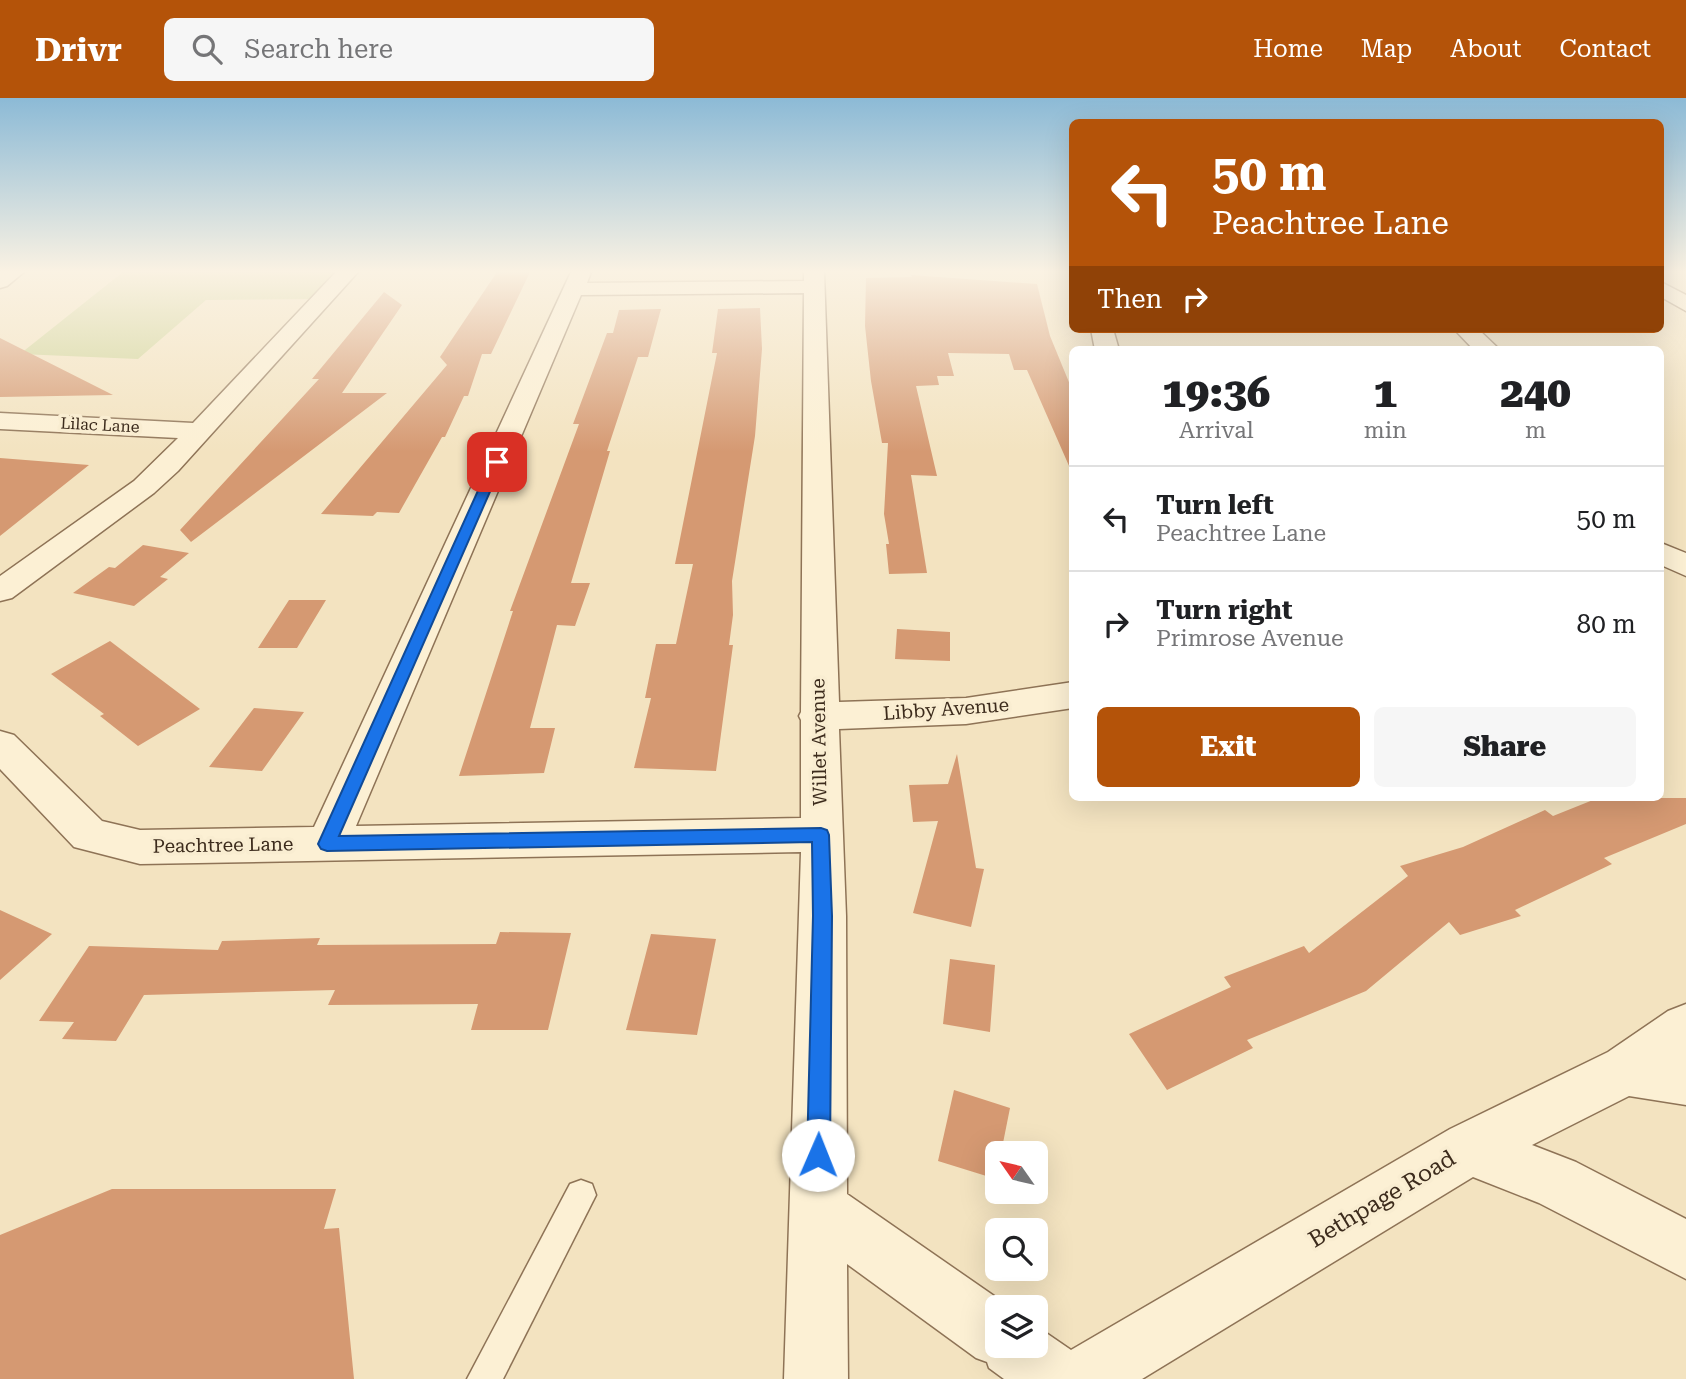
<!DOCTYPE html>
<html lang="en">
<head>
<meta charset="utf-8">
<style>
  body { margin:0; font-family:"Roboto Serif",serif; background:#f6f6f6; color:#202124; height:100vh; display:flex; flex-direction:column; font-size:26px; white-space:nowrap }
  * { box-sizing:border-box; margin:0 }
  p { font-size:23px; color:#757577 }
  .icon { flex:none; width:38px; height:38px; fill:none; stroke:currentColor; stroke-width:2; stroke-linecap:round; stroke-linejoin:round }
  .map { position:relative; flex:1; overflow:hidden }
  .panel { position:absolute; left:1069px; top:248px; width:595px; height:455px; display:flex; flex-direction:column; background:#fff; border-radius:10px; box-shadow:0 7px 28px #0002 }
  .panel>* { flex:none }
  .guide { position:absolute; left:1069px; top:21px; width:595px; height:214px; border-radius:10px; box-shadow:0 7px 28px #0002; background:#b45309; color:#fff; overflow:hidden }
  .needle { width:46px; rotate:304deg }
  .fabs { position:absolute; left:985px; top:1043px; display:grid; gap:14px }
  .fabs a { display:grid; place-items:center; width:63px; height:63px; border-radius:10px; background:#fff; box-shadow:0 7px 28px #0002; font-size:35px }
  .pin { position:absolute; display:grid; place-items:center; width:60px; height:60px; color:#fff; margin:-30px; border-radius:14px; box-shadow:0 4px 10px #0006 }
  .me { position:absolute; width:77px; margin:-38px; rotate:1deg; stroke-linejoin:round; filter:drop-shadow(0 0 5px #0008) }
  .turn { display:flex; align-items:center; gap:24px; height:147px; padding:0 28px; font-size:32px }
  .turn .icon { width:91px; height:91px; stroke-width:2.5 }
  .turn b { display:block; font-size:49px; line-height:60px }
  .then { display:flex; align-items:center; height:66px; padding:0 28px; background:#0003; gap:14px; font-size:26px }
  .eta { display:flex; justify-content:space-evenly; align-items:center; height:119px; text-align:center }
  .eta b { font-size:42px; font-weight:800; line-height:49px }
  .cta { display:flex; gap:14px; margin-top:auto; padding:14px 28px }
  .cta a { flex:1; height:80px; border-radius:10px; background:#b45309; color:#fff; font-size:28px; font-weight:800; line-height:80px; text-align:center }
  .cta a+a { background:#f6f6f6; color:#202124 }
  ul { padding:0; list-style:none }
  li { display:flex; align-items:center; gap:21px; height:105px; padding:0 28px; border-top:2px solid #e0e0e0 }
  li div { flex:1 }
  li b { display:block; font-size:26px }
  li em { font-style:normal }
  header { display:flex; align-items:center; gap:42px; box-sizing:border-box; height:98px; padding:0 35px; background:#b45309; color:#fff }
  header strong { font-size:33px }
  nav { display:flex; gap:38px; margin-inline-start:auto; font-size:24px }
  .search { width:490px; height:63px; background:#f6f6f6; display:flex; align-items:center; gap:18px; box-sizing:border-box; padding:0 24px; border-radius:10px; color:#757577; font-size:26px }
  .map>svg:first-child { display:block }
  .green { fill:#ccd293 }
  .building { fill:#d59972 }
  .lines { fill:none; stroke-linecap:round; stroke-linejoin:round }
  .service-casing { stroke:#8e7356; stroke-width:3 }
  .minor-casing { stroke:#8e7356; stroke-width:3 }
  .service { fill:#fcf0d4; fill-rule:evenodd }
  .minor { fill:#fcf0d4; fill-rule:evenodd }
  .route { fill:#1a73e8; stroke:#114b97; stroke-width:2 }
  .labels { text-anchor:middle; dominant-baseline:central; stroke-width:7; stroke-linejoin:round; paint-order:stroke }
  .far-street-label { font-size:16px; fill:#3c2b1c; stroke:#f9edd1 }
  .street-label { font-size:19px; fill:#3c2b1c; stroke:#f9edd1 }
  .near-street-label { font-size:23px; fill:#3c2b1c; stroke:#f9edd1 }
</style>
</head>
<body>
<header>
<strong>Drivr</strong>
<div class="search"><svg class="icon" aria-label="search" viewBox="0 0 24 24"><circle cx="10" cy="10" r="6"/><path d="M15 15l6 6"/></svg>Search here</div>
<nav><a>Home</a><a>Map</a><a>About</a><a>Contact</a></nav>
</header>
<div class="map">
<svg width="1686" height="1281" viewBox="0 0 1686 1281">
  <rect width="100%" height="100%" fill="#f3e3c0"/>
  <path class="green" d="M123,174H348L324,201L206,202L138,261L20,256Z"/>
  <path class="building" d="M497,174H530L491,256H482L468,298H464L445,339H442L399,415L377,414L373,418L321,416L447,267L440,259Z
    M911,177L1037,186L1050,238L1073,294V377L1027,272H1014L1009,256L948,255L954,278H937L939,287L916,288L937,378L911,377L927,475L889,476L886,446H889L884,416L888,345H882L871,283L865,228L866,180L912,179Z
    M384,194L402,207L342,295H387L191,444L180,432L319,281H312Z
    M760,210L762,251L755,338L732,483L733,517L729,547H733L716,673L634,670L651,600H645L656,546H676L693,466H675L717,255H712L718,211Z
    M661,211L648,259H638L607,353H610L571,485H590L575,528L557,527L530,630H555L544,675L459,678L513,513H510L579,326H573L607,235H613L619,212Z
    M0,240L113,297L0,299Z
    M0,360L89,367L0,438Z
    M143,447L189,455L160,479L168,481L134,508L73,495L109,469L115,470Z
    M289,502H326L297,550H258Z
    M897,531L950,534V563L895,561Z
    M110,543L131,559L200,611L138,648L100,618L104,616L51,576Z
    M254,610L304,614L262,673L209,669Z
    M957,656L976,770L984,771L971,829L913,815L938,723L913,724L909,687L948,686Z
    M1598,700H1686V726L1604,760L1612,766L1515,812L1521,818L1460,837L1449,824L1366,893L1247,942L1253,950L1167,992L1129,936L1231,889L1224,879L1304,848L1309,855L1408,778L1400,768L1463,749L1545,712L1553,718Z
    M0,812L52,836L0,882Z
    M500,834L571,835L548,932H471L478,906L328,907L335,892L144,897L116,943L62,941L74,924L39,923L89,848L218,852L222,843L320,840L317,847L496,846Z
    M651,836L716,841L697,937L626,932Z
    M950,861L995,867L990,934L943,926Z
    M954,992L1010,1010L1001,1055H998L996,1081L938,1063Z
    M112,1091H336L324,1131L339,1130L354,1281H0V1137Z"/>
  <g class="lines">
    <g class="service-casing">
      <path id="service" d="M581,1082L592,1086L596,1097L503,1281H467L570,1086Z"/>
    </g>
    <g class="minor-casing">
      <path id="minor" d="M0,174H24L7,188L0,190Z
        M336,174H358L178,373L154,395L12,500L0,503V478L134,383L178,340L0,331V315L193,325Z
        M571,174H591L587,185L804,183V174H824L839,604L966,600L1073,584V610L966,626L839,631L846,818L847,1096L1010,1209H998V1248H1036V1228L1071,1252L1450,1031L1608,954L1668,913L1686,906V1007L1629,998L1532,1047L1576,1064L1686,1121V1181L1539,1105L1473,1079L1142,1281H1004L989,1270L987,1264L976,1260L847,1166L848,1281H784L801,754L140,766L74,749L0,671V633L14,637L102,723L140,732L314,729ZM804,195L801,614L799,618L801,622V720L356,728L581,197Z
        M1661,184L1686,197V213L1661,199Z
        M1091,231H1113L1119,252H1095Z
        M1454,231H1478L1500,252H1474Z
        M1661,445L1686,455V478L1661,467Z"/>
    </g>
    <use href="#service" class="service"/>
    <use href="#minor" class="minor"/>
  </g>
  <linearGradient id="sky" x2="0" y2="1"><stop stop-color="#8cbad6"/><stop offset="0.49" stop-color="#faf2e3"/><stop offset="1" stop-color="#faf2e3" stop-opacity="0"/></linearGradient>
  <rect width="1686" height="354" fill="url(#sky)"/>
  <path class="route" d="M497,360L503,364L339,738L821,730L827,732L829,737L832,818L830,1057L826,1065L818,1068L810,1065L807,1057L813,818L812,744L327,753L321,751L318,746L491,364Z"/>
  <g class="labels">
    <g class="far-street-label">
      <text transform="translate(100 327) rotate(3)">Lilac Lane</text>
    </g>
    <g class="street-label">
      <text transform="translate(946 611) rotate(-4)">Libby Avenue</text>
      <text transform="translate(819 644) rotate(-91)">Willet Avenue</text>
      <text transform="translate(223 747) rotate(-1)">Peachtree Lane</text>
    </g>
    <g class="near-street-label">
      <text transform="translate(1382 1101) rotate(-31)">Bethpage Road</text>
    </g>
  </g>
</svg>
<div class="fabs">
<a><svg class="needle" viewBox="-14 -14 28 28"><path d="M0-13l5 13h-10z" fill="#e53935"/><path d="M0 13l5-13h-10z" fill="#757577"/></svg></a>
<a><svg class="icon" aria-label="search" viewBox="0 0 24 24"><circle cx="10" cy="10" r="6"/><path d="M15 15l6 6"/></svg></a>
<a><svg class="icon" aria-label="layers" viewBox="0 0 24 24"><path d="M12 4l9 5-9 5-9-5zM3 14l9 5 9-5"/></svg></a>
</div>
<div class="pin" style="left:497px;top:364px;background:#d93025"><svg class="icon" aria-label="arrive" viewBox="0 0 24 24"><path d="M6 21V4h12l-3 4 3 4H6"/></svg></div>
<svg class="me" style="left:818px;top:1057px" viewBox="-20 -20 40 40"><circle r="19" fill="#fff"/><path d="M0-13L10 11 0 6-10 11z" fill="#1a73e8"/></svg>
<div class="guide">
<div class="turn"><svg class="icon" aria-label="left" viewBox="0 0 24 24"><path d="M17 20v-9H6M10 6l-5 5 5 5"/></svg><div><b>50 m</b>Peachtree Lane</div></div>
<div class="then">Then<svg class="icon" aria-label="right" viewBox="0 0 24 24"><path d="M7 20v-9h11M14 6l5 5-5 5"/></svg></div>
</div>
<section class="panel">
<div class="eta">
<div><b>19:36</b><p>Arrival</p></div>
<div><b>1</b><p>min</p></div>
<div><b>240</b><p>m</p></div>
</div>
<ul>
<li><svg class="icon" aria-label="left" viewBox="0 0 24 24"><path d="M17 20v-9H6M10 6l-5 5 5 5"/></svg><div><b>Turn left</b><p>Peachtree Lane</p></div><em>50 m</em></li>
<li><svg class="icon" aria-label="right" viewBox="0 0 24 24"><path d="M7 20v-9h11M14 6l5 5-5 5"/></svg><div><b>Turn right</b><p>Primrose Avenue</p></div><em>80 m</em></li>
</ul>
<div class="cta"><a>Exit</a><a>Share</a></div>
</section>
</div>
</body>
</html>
